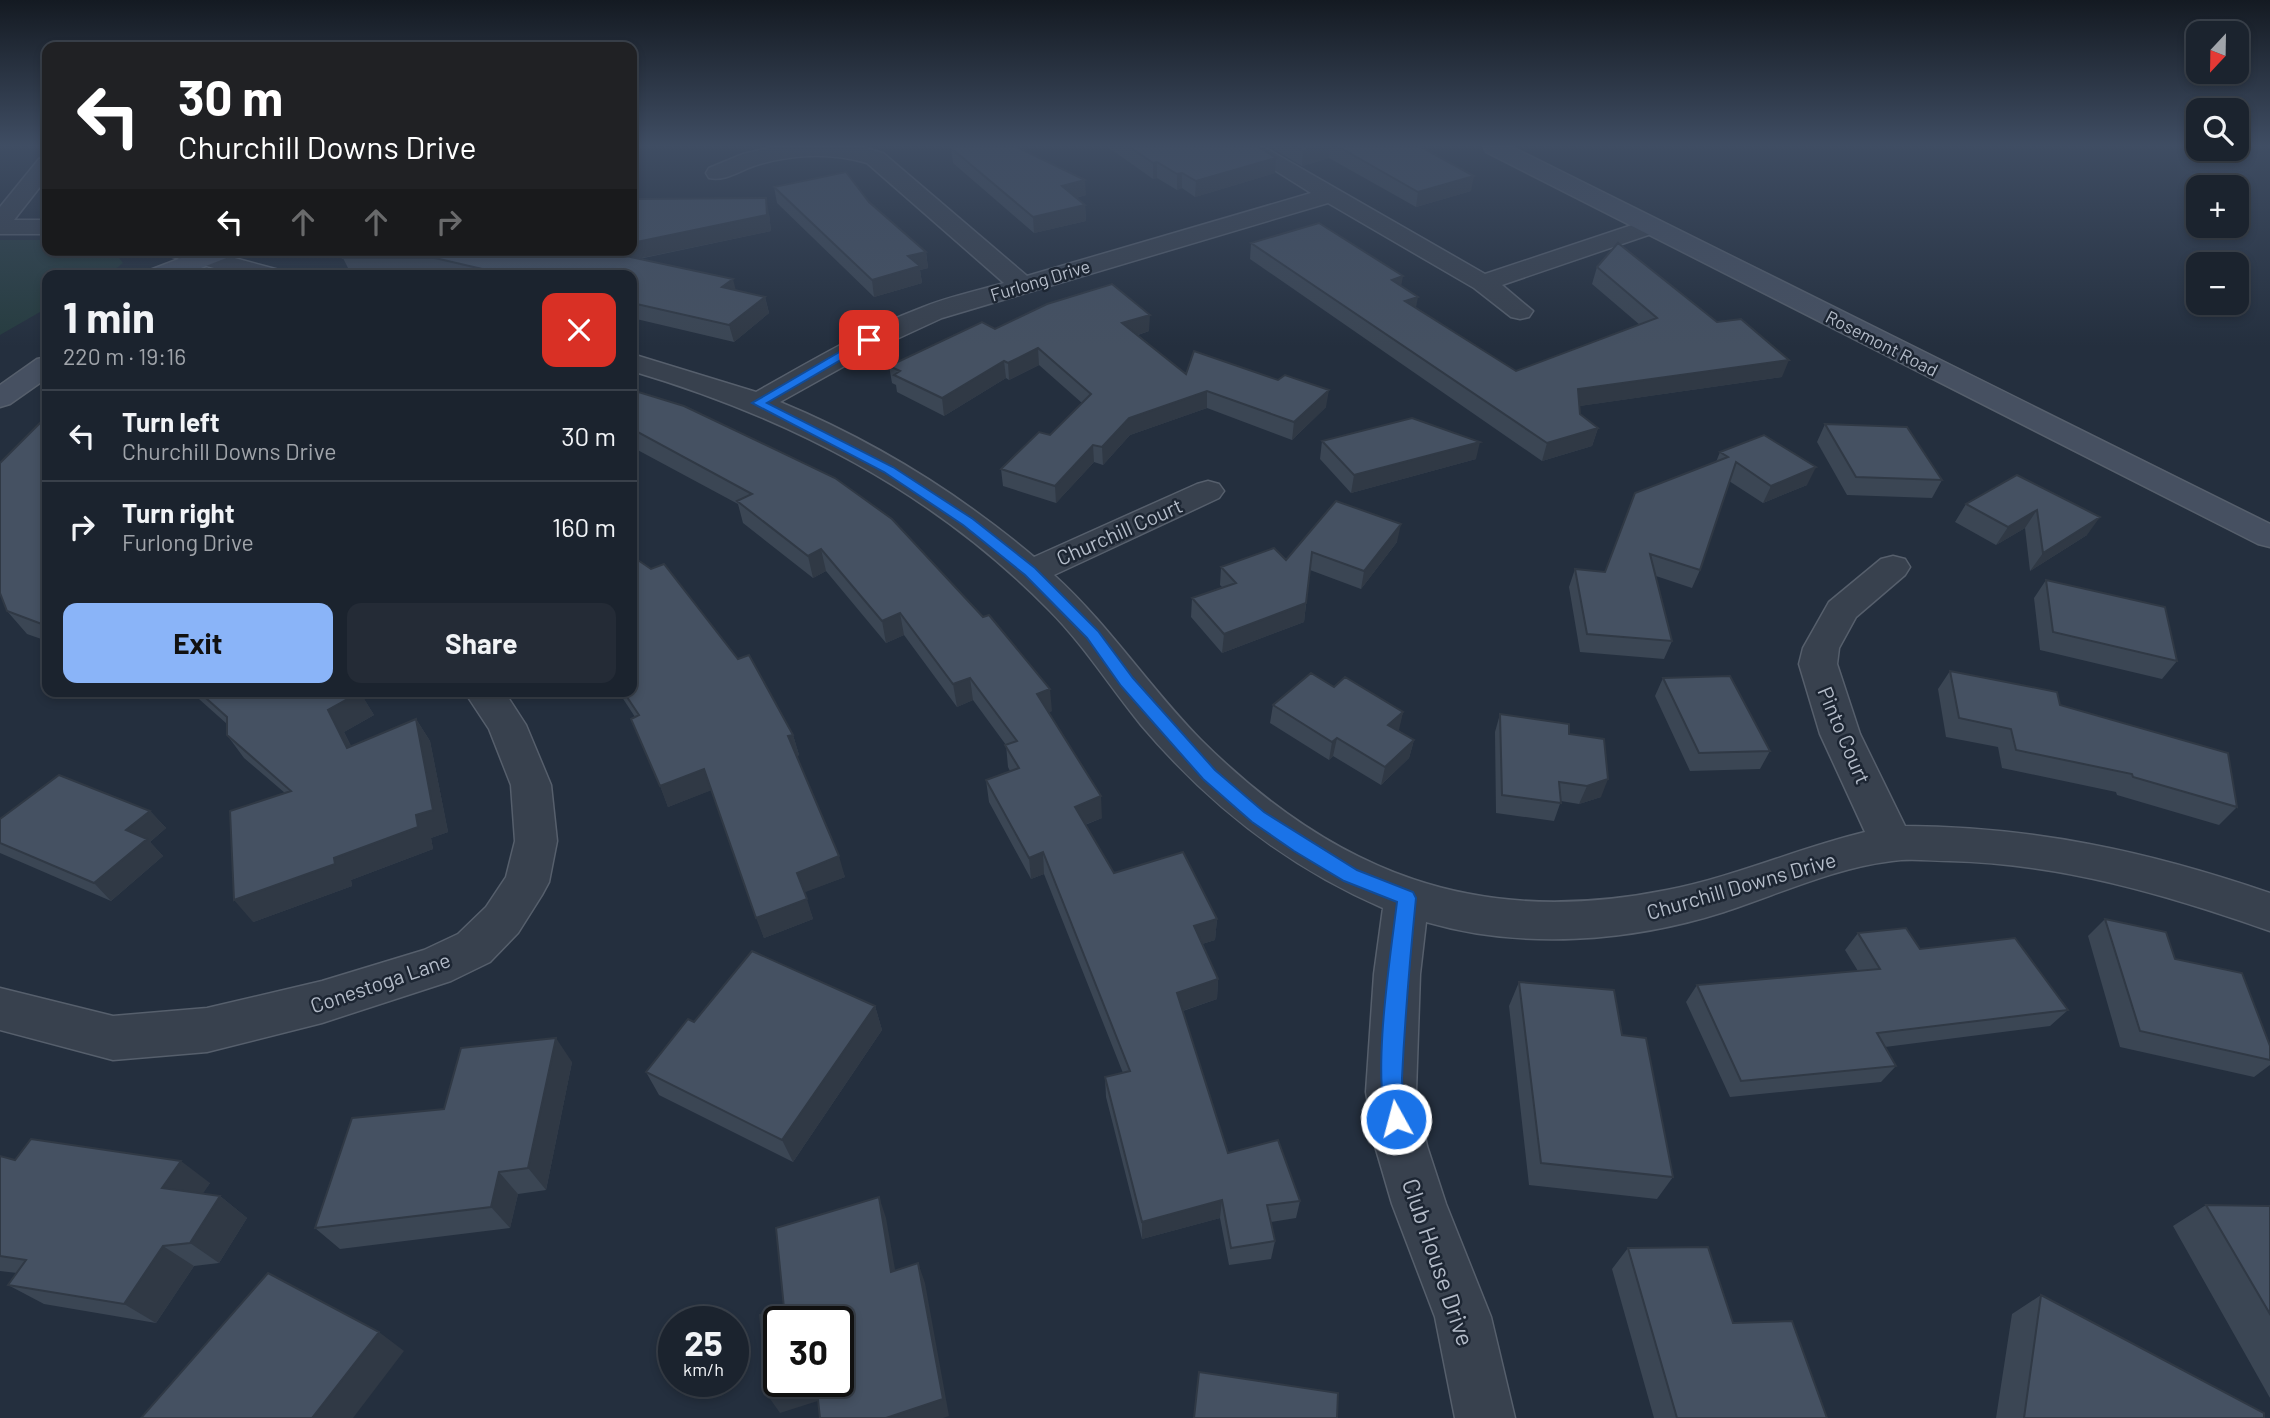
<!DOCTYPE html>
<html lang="en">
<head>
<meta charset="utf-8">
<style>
  body { margin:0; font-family:Barlow,sans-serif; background:#242b36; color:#f1f3f6; height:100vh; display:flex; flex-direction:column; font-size:26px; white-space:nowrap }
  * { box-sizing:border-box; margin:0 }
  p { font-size:23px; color:#a0a4aa }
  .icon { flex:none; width:38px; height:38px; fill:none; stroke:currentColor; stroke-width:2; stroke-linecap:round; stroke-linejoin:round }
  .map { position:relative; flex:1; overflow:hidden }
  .details { position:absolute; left:42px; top:270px; width:595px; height:427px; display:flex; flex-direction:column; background:#1b232e; border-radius:14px; box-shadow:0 4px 10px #0003,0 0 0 2px #39404a }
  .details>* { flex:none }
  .top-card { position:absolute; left:42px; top:42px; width:595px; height:214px; border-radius:14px; box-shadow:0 4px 10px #0003,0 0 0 2px #39404a; background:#202124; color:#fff; overflow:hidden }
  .needle { width:46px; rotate:202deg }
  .buttons { position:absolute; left:2186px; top:21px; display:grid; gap:14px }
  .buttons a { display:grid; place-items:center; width:63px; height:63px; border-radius:14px; background:#1b232e; box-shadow:0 4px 10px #0003,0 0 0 2px #39404a; font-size:35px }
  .speed { position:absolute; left:658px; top:1306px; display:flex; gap:14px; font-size:35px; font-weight:700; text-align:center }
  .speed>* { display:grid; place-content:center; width:91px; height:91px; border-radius:50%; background:#1b232e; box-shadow:0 4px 10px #0003,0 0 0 2px #39404a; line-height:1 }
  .speed small { font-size:18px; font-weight:400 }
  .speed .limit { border:4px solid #111; border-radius:10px; background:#fff; color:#111 }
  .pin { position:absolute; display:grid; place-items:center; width:60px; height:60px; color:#fff; margin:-30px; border-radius:14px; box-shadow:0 4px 10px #0006 }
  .me { position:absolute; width:77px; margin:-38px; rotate:353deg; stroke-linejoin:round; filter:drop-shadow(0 0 5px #0008) }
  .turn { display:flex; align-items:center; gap:24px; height:147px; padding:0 21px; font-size:32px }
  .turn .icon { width:91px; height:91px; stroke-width:2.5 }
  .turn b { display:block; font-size:49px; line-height:60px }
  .lanes { display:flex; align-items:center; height:66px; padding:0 21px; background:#0003; justify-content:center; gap:35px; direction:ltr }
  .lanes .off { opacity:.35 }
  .round { display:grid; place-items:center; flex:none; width:74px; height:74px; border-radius:14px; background:#242b36 }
  .summary { display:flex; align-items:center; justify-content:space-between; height:119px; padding:0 21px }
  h1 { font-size:42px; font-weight:700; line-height:52px }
  .cta { display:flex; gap:14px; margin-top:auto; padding:14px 21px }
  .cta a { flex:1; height:80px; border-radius:14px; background:#8ab4f8; color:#111; font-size:28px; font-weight:700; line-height:80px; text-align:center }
  .cta a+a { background:#242b36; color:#f1f3f6 }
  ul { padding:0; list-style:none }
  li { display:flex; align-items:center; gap:21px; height:91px; padding:0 21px; border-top:2px solid #39404a }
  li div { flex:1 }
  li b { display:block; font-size:26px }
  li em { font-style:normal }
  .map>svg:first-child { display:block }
  .green { fill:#263c3f }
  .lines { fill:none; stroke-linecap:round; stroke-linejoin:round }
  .street-casing { stroke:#565f6c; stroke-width:3 }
  .secondary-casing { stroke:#565f6c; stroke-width:3 }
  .street { fill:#38414e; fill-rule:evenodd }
  .secondary { fill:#465061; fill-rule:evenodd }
  .wall { fill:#3b4654 }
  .shaded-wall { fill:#303945 }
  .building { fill:#455162; stroke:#303945; stroke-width:2; fill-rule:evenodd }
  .route { fill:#1a73e8; stroke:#114b97; stroke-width:2 }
  .labels { text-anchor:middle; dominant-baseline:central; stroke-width:5; stroke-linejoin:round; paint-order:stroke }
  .far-street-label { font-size:18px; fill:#b4bcc9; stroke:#1d2633 }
  .street-label { font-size:21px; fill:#b4bcc9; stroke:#1d2633 }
  .near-street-label { font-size:24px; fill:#b4bcc9; stroke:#1d2633 }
</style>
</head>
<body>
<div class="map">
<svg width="2270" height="1418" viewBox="0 0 2270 1418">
  <rect width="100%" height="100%" fill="#242f3e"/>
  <path class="green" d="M0,240H47V250H90L119,258L123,263L108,275H47V308L0,335Z"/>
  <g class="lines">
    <g class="street-casing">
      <path id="street" d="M773,147H862L883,153L1027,276L1311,193L1238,147H1264L1485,274L1644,221L1652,219L1660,221L1664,226L1660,231L1502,285L1533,311L1529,317L1520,319L1511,317L1474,288L1328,203L942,318L875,349L780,402C872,440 958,493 1034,557L1197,484L1208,481L1219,484L1224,491L1219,498L1054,575C1109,625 1149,687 1201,740C1336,874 1478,928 1667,890C1735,877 1798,848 1865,832L1820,734L1799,664L1803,648L1829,602L1881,559L1893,556L1905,559L1910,567L1905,575L1856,617L1839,648L1837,664L1860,734L1905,826C2034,827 2148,851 2270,893V931C2165,894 2062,864 1950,861C1931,861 1911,858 1892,861C1834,868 1779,894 1724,912C1630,942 1522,950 1426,922L1420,974L1416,1092L1427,1146L1446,1204L1491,1317L1515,1418H1455L1435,1317L1392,1204L1375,1146L1366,1092L1374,974L1383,908C1287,867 1209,805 1141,725C1110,687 1084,645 1049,610C932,491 790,418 632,371V354L756,392C809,362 863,330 921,308C947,297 977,291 1004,283L867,163C833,153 795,154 760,164C743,168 727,182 709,178L706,173L709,168L743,154Z
        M47,157V178L14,220H47V234H0V207L39,159Z
        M163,250H205L279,270L283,275H240L166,255Z
        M464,691H504L526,725L551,785L557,841L549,882L542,895L518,933L490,962L451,981L322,1023L207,1052L113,1060L0,1030V988L113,1016L207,1008L322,981L424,950L458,934L486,907L506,877L515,841L511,785L489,729Z"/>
    </g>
    <g class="secondary-casing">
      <path id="secondary" d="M1484,147H1512L2270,524V547L2258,544L1486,152Z
        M202,250H237L234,255L183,275H146L150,270Z
        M47,357V378L10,404L0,407V385L37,359Z"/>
    </g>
    <use href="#street" class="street"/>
    <use href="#secondary" class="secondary"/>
  </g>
  <path class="wall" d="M1108,147H1259L1276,158L1275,173L1195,197L1182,188L1177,190L1157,178L1153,179Z
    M1270,147H1421L1471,191L1416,207L1329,158L1302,166Z
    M951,148L1086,195L1076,198L1085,205L1086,221L1034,233L953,163Z
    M774,187L869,202L926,252L928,268L920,270L922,283L874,297L777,203Z
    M769,214L771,231L639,259L736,290L765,297L769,313L734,342L632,318V275L351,274L343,258Z
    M1251,243L1401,286L1416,308L1516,371L1640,325L1592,284L1597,267L1782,377L1579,406L1580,414L1598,428L1592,446L1542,461L1250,259Z
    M995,329L1149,331L1138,335L1186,374L1326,407L1292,440L1207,408L1130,435L1103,465L1094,462L1056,503L1003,486L1001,469L1050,435L1082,403L1039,365L1009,380L1006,378L944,416L897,392L896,385L892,383L889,366Z
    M632,390L1052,711L1049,712L1102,818L1085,825L1114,873L1217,919L1215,940L1202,944L1218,979L1217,999L1183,1011L1228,1153L1300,1201L1296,1218L1271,1222L1275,1241L1271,1259L1229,1265L1220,1218L1142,1239L1106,1097L1105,1077L1123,1073L1044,874L1031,879L989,802L986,780L1010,771L1008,767L1006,745L973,700L957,707L904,635L886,643L826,571L813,578L743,523L738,504L632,447Z
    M47,416V641L27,634L7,611Z
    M1825,424L1942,480L1932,498L1847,495L1817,442Z
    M1322,441L1476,459L1351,493L1320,459Z
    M1720,452L1807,485L1763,503L1729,481L1700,570L1692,588L1656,576L1672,641L1664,659L1580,652L1569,587L1575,569L1605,572L1716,462Z
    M2017,475L2087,535L2030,571L2025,528L1996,545L1955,522L1966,504Z
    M1336,501L1397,542L1361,589L1310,570L1304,622L1222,653L1191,617L1192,598L1222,587L1220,585L1221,567L1286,560Z
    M2046,580L2177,661L2162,679L2040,650L2034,598Z
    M1950,671L2060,705L2237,807L2219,825L2117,795L2116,792L2002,768L1998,747L1946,737L1938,689Z
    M1663,678L1770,751L1760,769L1690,771L1655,696Z
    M1334,687L1403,712L1398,730L1414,740L1409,758L1381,785L1333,756L1329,760L1270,723L1273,705Z
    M190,691H359L374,715L344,732L351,746L416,719L430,741L448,832L431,838L433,849L351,880L352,886L253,922L285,793L244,758L227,735V724Z
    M618,691H632L793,735L799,755L797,756L845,877L804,892L813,919L764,938L711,790L668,807L635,717Z
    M1500,714L1569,734L1601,797L1579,804L1561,801L1554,821L1496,813L1495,732Z
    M150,811L166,828L150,842L163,856L111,901L0,853V819Z
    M2105,919L2175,959L2270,1046V1065L2254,1077L2120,1047L2088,936Z
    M1858,933L1920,949L2068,1010L2050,1026L1885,1047L1896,1066L1881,1082L1730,1097L1686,1002L1697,985L1858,971L1845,950Z
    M1519,982L1622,1035L1673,1177L1657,1199L1529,1185L1509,1006Z
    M875,1006L882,1030L793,1162L659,1095L646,1072L694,1022Z
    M572,1062L546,1190L518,1194L510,1228L340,1249L315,1228L444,1109Z
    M0,1156L15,1160L210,1183L202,1194L220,1196L247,1218L219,1263L194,1266L156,1323L44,1304L8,1285L17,1273L0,1271Z
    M2206,1205L2270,1206V1398L2173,1226Z
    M1628,1248L1733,1323L1827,1418H1654L1612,1269Z
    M2041,1295L2264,1418H1996L2012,1314Z"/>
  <path class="shaded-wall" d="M1314,147H1330L1329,158L1302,166L1303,151Z
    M1276,158L1275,173L1195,197L1196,181Z
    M1157,162V178L1153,179V163Z
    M1182,173V188L1177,190V174Z
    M1474,176L1471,191L1416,207L1418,192Z
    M1085,180L1086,195L1063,201L1062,186Z
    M766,198L769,214L771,231L603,266L598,250H632V243Z
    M1085,205L1086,221L1034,233L1033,217Z
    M926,252L928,268L920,270L922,283L874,297L872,280L908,256Z
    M1403,276L1400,293L1392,280Z
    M733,279L737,295L722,287Z
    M765,297L769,313L734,342L729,325Z
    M1418,297L1415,313L1405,301Z
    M1150,315L1149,331L1122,340V323Z
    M1038,348L1039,365L1009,380L1008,363Z
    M1789,360L1782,377L1573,407L1578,389Z
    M1004,361L1006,378L944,416L942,398Z
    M1329,390L1326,407L1292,440L1294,422Z
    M1207,391V408L1130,435L1103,465L1102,447L1129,418Z
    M1598,428L1592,446L1542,461L1547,443Z
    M1480,442L1476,459L1351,493L1354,475Z
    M1093,445L1094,462L1056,503L1055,486Z
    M1816,467L1807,485L1763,503L1771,486Z
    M2037,510L2025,528L1996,545L2008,527Z
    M2100,517L2087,535L2030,571L2043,553Z
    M1401,524L1397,542L1361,589L1364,571Z
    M821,549L826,571L813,578L808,556Z
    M1306,603L1304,622L1222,653L1224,634Z
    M900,613L904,635L886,643L882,621Z
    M970,678L973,700L957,707L953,684Z
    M1050,689L1052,711L1039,716L1037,694Z
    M360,692L374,715L344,732L363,770L347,748L328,710Z
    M1403,712L1399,730L1384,743L1388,725Z
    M416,719L430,741L448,832L431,838L433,849L351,880L352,886L253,922L234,900L334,858L416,815Z
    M793,735L799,755L795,757L788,736Z
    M1337,738L1333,756L1329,760L1332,742Z
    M1414,740L1409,758L1381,785L1385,767Z
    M704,769L712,790L668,807L660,786Z
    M1608,779L1601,797L1579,804L1587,786Z
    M1101,796L1102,818L1076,828L1075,807Z
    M150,811L166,828L150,842L163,856L111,901L94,883L126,830Z
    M1043,852L1044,874L1031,879L1029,858Z
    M839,856L845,877L803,893L797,873Z
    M807,899L813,919L764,938L756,918Z
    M1217,919L1215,940L1192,947L1194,926Z
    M1218,979L1217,999L1176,1013L1177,993Z
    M875,1006L882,1030L793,1162L782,1140Z
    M556,1038L572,1062L546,1190L528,1168Z
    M181,1161L210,1183L192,1210L162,1188Z
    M499,1172L518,1194L510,1228L491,1207Z
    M220,1196L247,1218L219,1263L190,1243Z
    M879,1197L886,1218L899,1292L891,1272Z
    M1222,1200L1220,1218L1142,1239V1222Z
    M163,1246L194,1266L156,1323L124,1304Z
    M918,1263L925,1283L949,1416L943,1418H886Z
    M379,1332L404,1351L353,1418H312Z
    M816,1381L827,1398L780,1413L768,1396Z"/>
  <path class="building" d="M955,147H1017L1085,180L1062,186L1085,205L1033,217L951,148Z
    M1130,147H1259L1276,158L1196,181L1182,173L1177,174L1157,162L1153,163Z
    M1298,147H1314L1303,151Z
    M1339,147H1421L1474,176L1418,192Z
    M846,172L869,202L926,252L908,256L920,266L872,280L774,187Z
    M766,198L767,215L632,243V199Z
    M1319,223L1403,276L1392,280L1418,297L1405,301L1516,371L1657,318L1597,267L1618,243L1717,322L1741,319L1789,360L1578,389L1580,414L1598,428L1547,443L1251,243Z
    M345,250H598L733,279L722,287L765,297L729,325L632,303V275H508L435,258H343Z
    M1112,284L1150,315L1122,323L1186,374L1194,351L1278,380L1285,375L1329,390L1294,422L1207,391L1129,418L1102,447L1093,445L1055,486L1001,469L1039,432L1050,435L1091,394L1038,348L1008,363L1004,361L942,398L894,375L900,371L889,366L982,322L995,329L1047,304Z
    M632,390L684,406L835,478L892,519L983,617L989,615L1050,689L1037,694L1101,796L1075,807L1114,873L1183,852L1217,919L1194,926L1218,979L1177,993L1228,1153L1278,1140L1300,1201L1267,1205L1275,1241L1231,1248L1222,1200L1142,1222L1105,1077L1130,1071L1043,852L1029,858L986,780L1019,768L1005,745L1017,741L970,678L953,684L900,613L882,621L821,549L808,556L737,501L752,494L632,429Z
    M47,416V626L7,611L0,593V463Z
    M1412,418L1480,442L1354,475L1322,441Z
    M1825,424L1907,427L1942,480L1856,477Z
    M1764,435L1816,467L1771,486L1736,462L1700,570L1650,554L1672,641L1587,634L1575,569L1605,572L1635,493L1728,457L1720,452Z
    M2017,475L2100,517L2043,553L2037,510L2008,527L1966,504Z
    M1336,501L1401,524L1364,571L1312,552L1306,603L1224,634L1192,598L1236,583L1221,567L1274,548L1286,560Z
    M632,556L651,569L664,564L738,659L749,655L793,735L788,736L839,856L797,873L807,899L756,918L704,769L660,786L631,719L639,715L623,691H632Z
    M2046,580L2165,607L2177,661L2053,632Z
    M1950,671L2057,692L2060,705L2228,753L2237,807L2133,777L2132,774L2016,750L2011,729L1959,718Z
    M1311,673L1334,687L1345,677L1403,712L1388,725L1414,740L1385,767L1337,738L1332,742L1273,705Z
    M1730,676L1770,751L1699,753L1663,678Z
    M198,691H359L360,692L328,710L347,748L416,719L433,810L416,815L418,827L334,858L335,864L234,900L230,811L291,791L227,735V717Z
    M1500,714L1569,724V734L1604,739L1608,779L1587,786L1559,782L1561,803L1502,795Z
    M59,775L150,811L126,830L147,839L94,883L0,843V819Z
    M2105,919L2166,932L2175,959L2242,973L2270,1046V1060L2140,1031Z
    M1906,928L1920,949L2015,938L2068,1010L1877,1033L1896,1066L1741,1081L1697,985L1880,969L1858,933Z
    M752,951L875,1006L782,1140L646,1072L688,1019L694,1022Z
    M1519,982L1614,990L1622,1035L1646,1038L1673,1177L1541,1163Z
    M556,1038L528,1168L499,1172L491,1207L315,1228L352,1118L444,1109L461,1048Z
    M31,1139L181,1161L162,1188L220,1196L190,1243L163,1246L124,1304L8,1285L26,1260L0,1256V1156L15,1160Z
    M879,1197L891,1272L918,1263L943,1399L886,1418H820L816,1381L768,1396L760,1315L784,1308L776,1228ZM779,1321H838V1381H779Z
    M2206,1205L2270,1206V1314Z
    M1708,1247L1733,1323L1792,1321L1827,1418H1677L1628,1248Z
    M268,1273L379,1332L312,1418H141Z
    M2041,1295L2264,1413V1418H2024Z
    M1199,1372L1338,1393L1337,1418H1194Z"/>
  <linearGradient id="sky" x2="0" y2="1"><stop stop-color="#141a22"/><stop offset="0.42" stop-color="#3f4d63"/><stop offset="1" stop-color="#3f4d63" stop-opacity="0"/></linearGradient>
  <rect width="2270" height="346" fill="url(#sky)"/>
  <path class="route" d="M865,337L875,340L767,403L893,467L973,519L1035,568L1098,631L1133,678L1215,770L1264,812L1357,870L1413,892L1416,898C1410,958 1405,1017 1402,1078C1402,1093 1409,1112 1403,1126L1396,1129L1389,1126C1370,1083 1391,952 1397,902L1344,881L1294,851L1252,822L1203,779L1121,686L1087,638L1025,575L963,525L884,472L752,403Z"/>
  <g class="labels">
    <g class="far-street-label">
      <text transform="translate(1040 280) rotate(-17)">Furlong Drive</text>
      <text transform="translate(1882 343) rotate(27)">Rosemont Road</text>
    </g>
    <g class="street-label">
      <text transform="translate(1119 531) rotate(-24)">Churchill Court</text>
      <text transform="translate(1845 735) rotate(67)">Pinto Court</text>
      <text transform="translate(1741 885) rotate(-16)">Churchill Downs Drive</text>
      <text transform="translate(380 982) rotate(-19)">Conestoga Lane</text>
    </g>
    <g class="near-street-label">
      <text transform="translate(1439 1262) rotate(71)">Club House Drive</text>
    </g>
  </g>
</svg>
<div class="buttons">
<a><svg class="needle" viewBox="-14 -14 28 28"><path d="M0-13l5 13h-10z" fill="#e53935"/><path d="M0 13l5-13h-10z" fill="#a0a4aa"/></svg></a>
<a><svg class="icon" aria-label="search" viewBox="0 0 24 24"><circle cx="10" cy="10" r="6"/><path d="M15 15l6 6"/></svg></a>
<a>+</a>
<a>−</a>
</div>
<div class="speed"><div>25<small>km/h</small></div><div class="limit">30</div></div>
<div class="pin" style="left:869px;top:340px;background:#d93025"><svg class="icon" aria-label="arrive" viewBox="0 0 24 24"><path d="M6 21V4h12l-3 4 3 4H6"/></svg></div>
<svg class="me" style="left:1396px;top:1119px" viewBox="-20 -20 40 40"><circle r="17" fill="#1a73e8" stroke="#fff" stroke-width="3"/><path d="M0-11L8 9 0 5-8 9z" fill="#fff"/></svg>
<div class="top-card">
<div class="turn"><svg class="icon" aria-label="left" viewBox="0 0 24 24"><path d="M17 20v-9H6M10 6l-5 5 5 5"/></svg><div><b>30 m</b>Churchill Downs Drive</div></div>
<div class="lanes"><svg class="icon" aria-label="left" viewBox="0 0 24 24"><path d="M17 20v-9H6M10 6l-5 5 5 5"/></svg><svg class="icon off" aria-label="ahead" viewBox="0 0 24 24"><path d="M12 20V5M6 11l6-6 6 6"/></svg><svg class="icon off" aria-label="ahead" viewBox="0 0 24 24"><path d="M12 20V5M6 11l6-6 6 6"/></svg><svg class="icon off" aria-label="right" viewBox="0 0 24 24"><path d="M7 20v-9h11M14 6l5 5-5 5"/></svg></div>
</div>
<section class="details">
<div class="summary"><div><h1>1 min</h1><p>220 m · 19:16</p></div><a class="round" style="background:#d93025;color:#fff"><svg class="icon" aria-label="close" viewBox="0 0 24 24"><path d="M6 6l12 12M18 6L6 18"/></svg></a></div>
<ul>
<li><svg class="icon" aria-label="left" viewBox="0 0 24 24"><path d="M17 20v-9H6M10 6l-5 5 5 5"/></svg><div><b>Turn left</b><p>Churchill Downs Drive</p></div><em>30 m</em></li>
<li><svg class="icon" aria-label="right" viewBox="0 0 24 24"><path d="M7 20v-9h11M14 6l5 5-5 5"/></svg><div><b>Turn right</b><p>Furlong Drive</p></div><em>160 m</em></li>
</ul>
<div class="cta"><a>Exit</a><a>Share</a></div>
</section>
</div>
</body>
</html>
